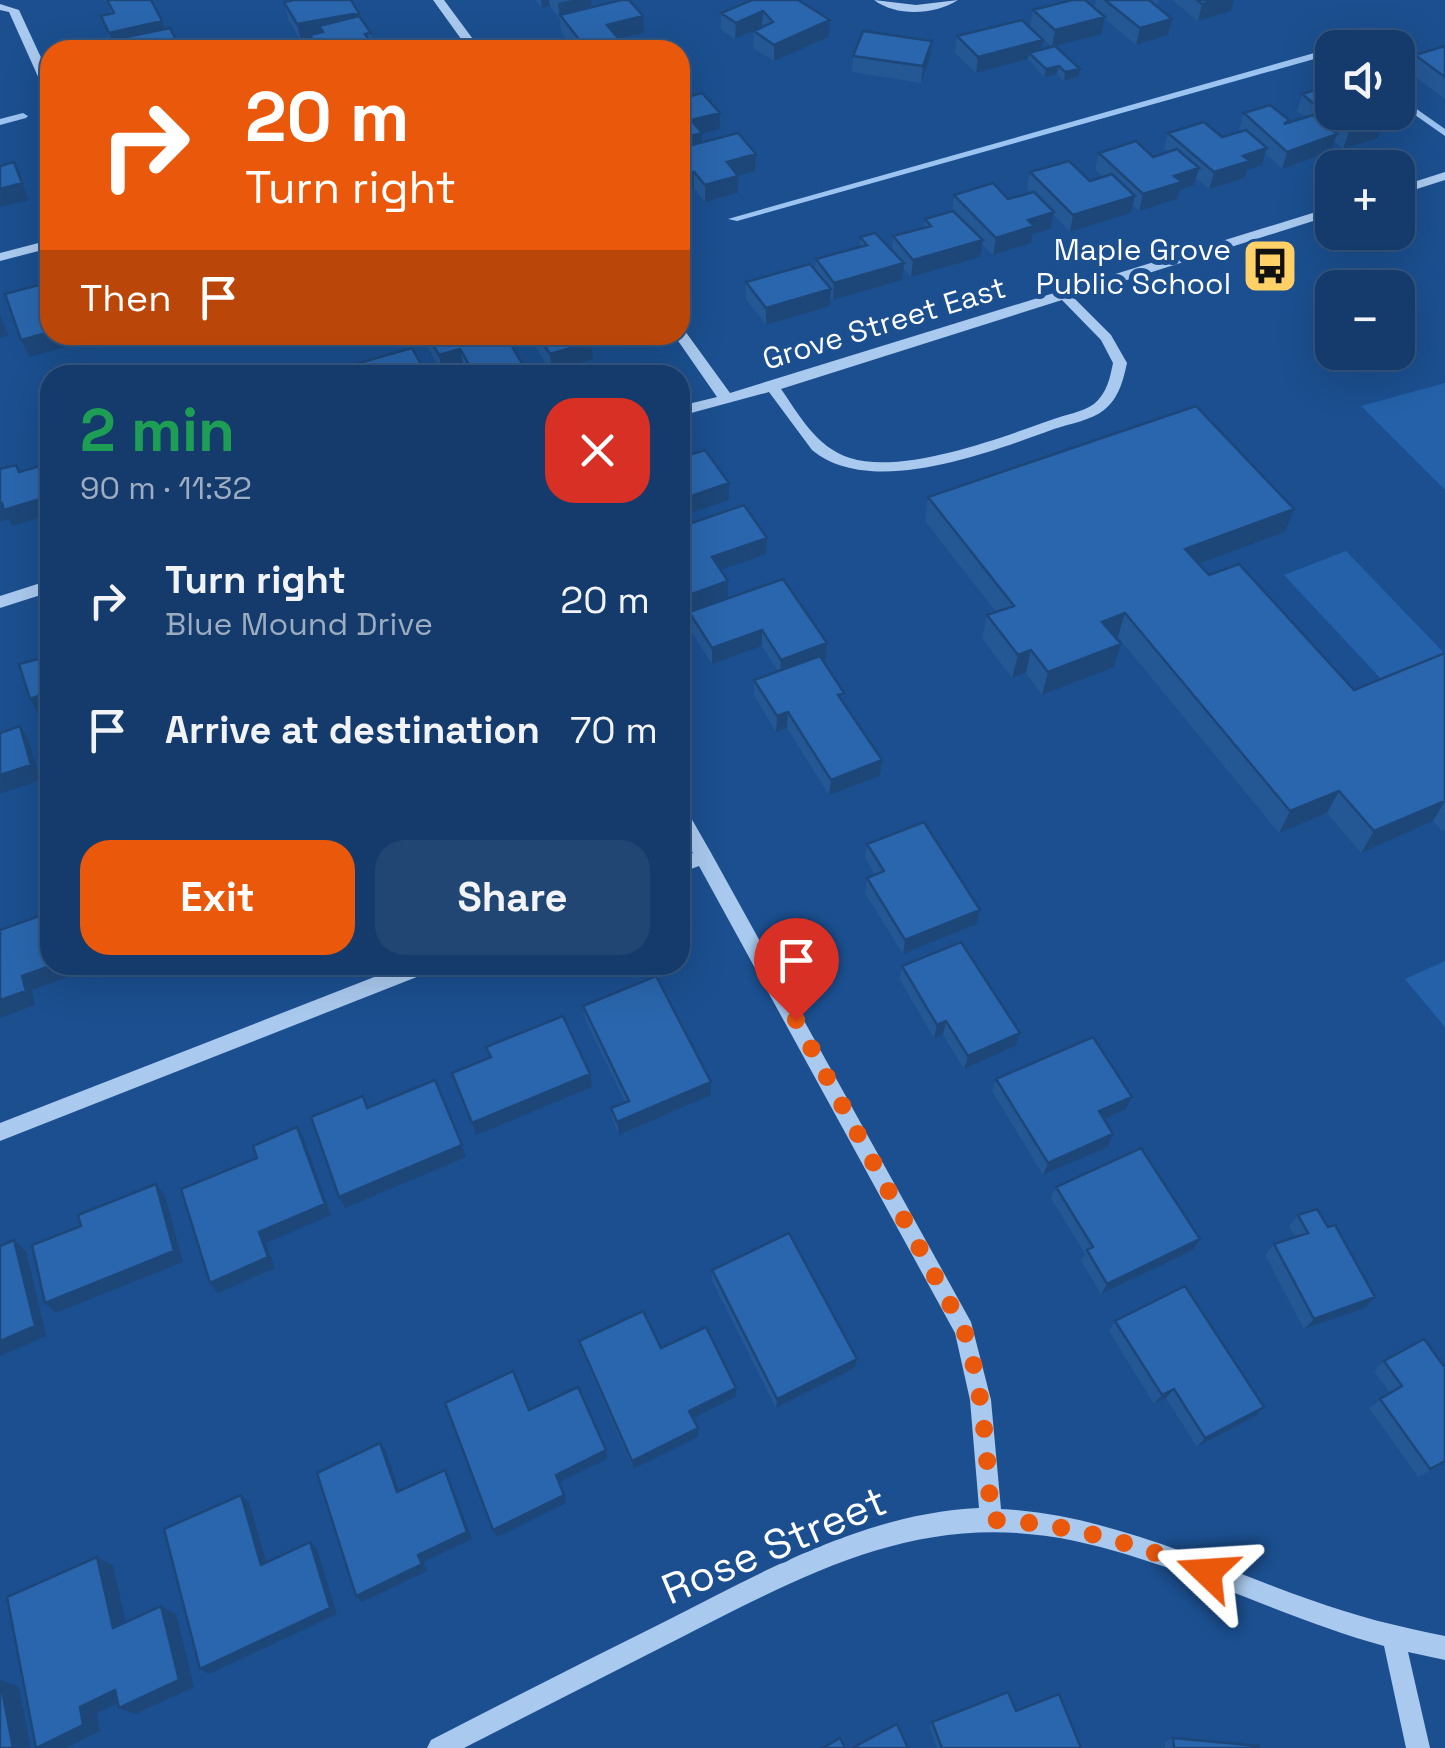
<!DOCTYPE html>
<html lang="en">
<head>
<meta charset="utf-8">
<style>
  body { margin:0; font-family:"Space Grotesk",sans-serif; background:#214673; color:#f1f3f6; height:100vh; display:flex; flex-direction:column; font-size:38px; white-space:nowrap }
  * { box-sizing:border-box; margin:0 }
  p { font-size:32px; color:#9dadc1 }
  .icon { flex:none; width:55px; height:55px; fill:none; stroke:currentColor; stroke-width:2; stroke-linecap:round; stroke-linejoin:round }
  .map { position:relative; flex:1; overflow:hidden }
  .sheet { position:absolute; left:40px; top:365px; width:650px; height:610px; display:flex; flex-direction:column; background:#143b6b; border-radius:30px; box-shadow:0 10px 40px #0002,0 0 0 2px #33557e }
  .sheet>* { flex:none }
  .guide { position:absolute; left:40px; top:40px; width:650px; height:305px; border-radius:30px; box-shadow:0 10px 40px #0002,0 0 0 2px #33557e; background:#ea580c; color:#fff; overflow:hidden }
  .fabs { position:absolute; left:1315px; top:30px; display:grid; gap:20px }
  .fabs a { display:grid; place-items:center; width:100px; height:100px; border-radius:20px; background:#143b6b; box-shadow:0 10px 40px #0002,0 0 0 2px #33557e; font-size:50px }
  .pin { position:absolute; display:grid; place-items:center; width:85px; height:85px; color:#fff; margin:-102px -42px; border-radius:50% 50% 50% 0; rotate:-45deg; box-shadow:0 0 10px #0007 }
  .pin .icon { rotate:45deg }
  .me { position:absolute; width:110px; margin:-55px; rotate:290deg; stroke-linejoin:round; filter:drop-shadow(0 0 8px #0008) }
  .turn { display:flex; align-items:center; gap:35px; height:210px; padding:0 40px; font-size:45px }
  .turn .icon { width:130px; height:130px; stroke-width:2.5 }
  .turn b { display:block; font-size:70px; line-height:85px }
  .then { display:flex; align-items:center; height:95px; padding:0 40px; background:#0003; gap:20px; font-size:38px }
  .round { display:grid; place-items:center; flex:none; width:105px; height:105px; border-radius:30px; background:#214673 }
  .summary { display:flex; align-items:center; justify-content:space-between; height:170px; padding:0 40px }
  h1 { font-size:60px; font-weight:700; line-height:75px; color:#1e9e55 }
  .cta { display:flex; gap:20px; margin-top:auto; padding:20px 40px }
  .cta a { flex:1; height:115px; border-radius:30px; background:#ea580c; color:#fff; font-size:40px; font-weight:700; line-height:115px; text-align:center }
  .cta a+a { background:#214673; color:#f1f3f6 }
  ul { padding:0; list-style:none }
  li { display:flex; align-items:center; gap:30px; height:130px; padding:0 40px }
  li div { flex:1 }
  li b { display:block; font-size:38px }
  li em { font-style:normal }
  .map>svg:first-child { display:block }
  .green { fill:#2461a8 }
  .lines { fill:none; stroke-linecap:round; stroke-linejoin:round }
  .stream { fill:#9cc4f0; fill-rule:evenodd }
  .minor { fill:#a9c9ee; fill-rule:evenodd }
  .wall { fill:#245895 }
  .shaded-wall { fill:#1d4779 }
  .building { fill:#2a66ad; stroke:#1d4779; stroke-width:2.5 }
  .route { stroke:#ea580c; stroke-width:18; stroke-dasharray:0 32.4 }
  .labels { text-anchor:middle; dominant-baseline:central; stroke-width:10; stroke-linejoin:round; paint-order:stroke }
  .far-poi-label { font-size:30px; fill:#fff; stroke:#1b4f8f; text-anchor:end }
  .far-street-label { font-size:30px; fill:#fff; stroke:#1b4f8f }
  .near-street-label { font-size:42px; fill:#fff; stroke:#1b4f8f }
</style>
</head>
<body>
<div class="map">
<svg width="1445" height="1748" viewBox="0 0 1445 1748">
  <rect width="100%" height="100%" fill="#1b4f8f"/>
  <path class="green" d="M1445,383V490L1361,406Z
    M1346,551L1445,654L1383,681L1284,575Z
    M1445,961V1027L1405,979Z"/>
  <g class="lines">
    <path class="stream" d="M1332,48V54L737,221L728,219Z
      M1398,96L1445,129V136L1398,103Z
      M23,113L28,116L26,118L0,125V119Z"/>
    <path class="minor" d="M433,0H444L481,50H469Z
      M874,0L916,5L958,0C934,15 897,17 874,0Z
      M0,4L19,10L50,77V93L44,90L9,12L0,10Z
      M1445,172V180L1398,195V187Z
      M1332,207V215L1073,297L1111,335L1127,363C1123,381 1119,398 1104,410C1092,420 1069,424 1054,429C991,452 871,499 812,450L769,392L680,416V406L717,397L674,335H680V330L685,331L730,393ZM1062,300L1101,340L1113,363C1110,378 1107,393 1094,404C1083,412 1064,415 1051,420C1000,438 902,475 850,458C816,447 800,416 781,389Z
      M50,240V248L0,261V253Z
      M50,580V592L0,608V596Z
      M680,807L686,809L710,851L971,1322L991,1400L1001,1509C1111,1515 1209,1564 1311,1600C1355,1616 1399,1627 1445,1636V1660L1408,1652L1430,1748H1406L1384,1646C1279,1617 1182,1564 1075,1541C923,1509 812,1571 680,1638C608,1675 536,1711 464,1748H427L431,1740C508,1700 586,1661 664,1622C762,1572 866,1513 979,1508L970,1400L955,1333L699,866L680,873V858L693,853L680,830Z
      M405,965H435L432,971L0,1141V1123Z"/>
  </g>
  <path class="wall" d="M104,0H151L164,29L180,50H114L101,16L111,13L108,5Z
    M535,0H591L592,7L644,33L618,39L619,45L636,50H575L561,32L560,20L550,6L542,8Z
    M749,0H798L830,20L829,37L774,61L753,48L754,31L762,27L735,39L721,30V13Z
    M1096,0H1159L1157,7L1168,35L1136,45L1105,19L1102,34L1056,46L1078,77L1064,81L1057,74L1044,77L1028,59L976,73L955,53L957,36L1042,49L1052,47L1030,27L1033,10L1094,8Z
    M1172,0H1234L1231,11L1198,21Z
    M284,2L359,13L360,18L371,33L375,50H313L311,39L301,41L288,19Z
    M1445,46V99L1409,72L1415,55Z
    M853,56L930,58L921,83L852,72Z
    M1302,94L1332,112H1397L1393,125L1381,128L1378,138L1343,149L1334,141L1331,151L1282,169L1266,154L1262,165L1247,170L1245,178L1209,189L1196,178L1194,185L1180,190L1177,199L1139,211L1133,205L1131,213L1070,232L1054,215L1051,229L1033,234L1031,243L993,255L982,244L980,257L911,277L903,268L902,280L833,300L830,296V306L766,325L746,299V282L815,270L816,259L860,247V237L892,251L893,236L924,228L925,219L952,212L954,195L1008,199L1031,193L1027,189L1030,172L1090,181L1103,177L1095,169L1099,153L1153,157L1168,152L1164,149L1168,133L1222,137L1241,132L1239,129L1244,113L1288,122L1305,117L1297,111Z
    M680,99L720,113V129L702,134V143L755,171L738,176V193L705,202L694,188L686,191L680,184Z
    M425,335H505L522,363L523,375H468L463,365L442,372L427,346Z
    M528,335H586L593,359L551,371Z
    M928,497L1285,532L1199,564L1209,575L1354,690L1445,653V830L1442,831L1433,821L1361,853L1327,813L1279,833L1118,637L1115,638L1114,667L1042,695L1026,673L1012,678L982,638L987,615L996,612L925,521Z
    M689,612L827,643L826,659L822,660L880,776L829,795L787,728L776,732L754,695V680L778,671L762,646L712,664L689,628Z
    M867,844L977,924L903,954L865,893L867,878L875,875L865,858Z
    M902,966L1015,1046L964,1069L943,1035L934,1038L900,980Z
    M583,1006L711,1095L619,1135L613,1121L611,1108L625,1102L585,1019Z
    M996,1079L1132,1097L1126,1109L1104,1119L1108,1147L1043,1175L992,1091Z
    M1056,1187L1200,1239L1193,1250L1101,1294L1081,1261L1085,1254L1051,1198Z
    M1298,1215L1365,1308L1304,1329L1265,1255L1274,1244L1296,1237L1289,1226Z
    M712,1270L857,1359L855,1368L776,1408L712,1281Z
    M1115,1321L1255,1416L1197,1447L1166,1398L1154,1404L1109,1331Z
    M1424,1339L1445,1462L1418,1477L1369,1408L1390,1393L1374,1371L1384,1361Z
    M579,1341L661,1348L736,1388V1397L692,1418L698,1437L633,1469L581,1350Z
    M1016,1711L1081,1748H937L929,1726L932,1722Z
    M1173,1738L1259,1748H1165V1742Z"/>
  <path class="shaded-wall" d="M541,0H549L550,6L542,8Z
    M572,0H591L592,12L560,15V20L558,3Z
    M1217,0H1234L1231,11L1198,21L1202,4Z
    M763,11L762,27L735,39L736,23Z
    M359,13L362,29L323,32L319,26L322,37L310,35L311,39L301,41L297,24Z
    M643,16L644,33L618,39L619,50H585V47L607,25Z
    M1105,17L1102,34L1052,47L1055,30Z
    M1172,19L1168,35L1136,45L1140,28Z
    M830,20L829,37L774,61V45Z
    M162,21L167,38L112,40L114,50L109,33Z
    M1043,40L1040,56L1029,53L1028,59L976,73L978,57Z
    M932,41L930,58L921,83L923,66Z
    M1059,66L1057,74L1044,77L1046,69Z
    M1080,69L1078,77L1064,81L1065,72Z
    M1385,112H1397L1393,125L1381,128L1378,138L1343,149L1349,132L1376,115Z
    M720,113V129L702,134V150L680,156V139L691,120Z
    M1337,134L1331,151L1282,169L1287,152Z
    M1267,148L1262,165L1247,170L1245,178L1209,189L1214,172L1243,156Z
    M756,154L755,171L727,179V162Z
    M1199,168L1194,185L1180,190L1177,199L1139,211L1143,194L1174,176Z
    M694,172V188L686,191L685,174Z
    M738,176V193L705,202V185Z
    M22,183L29,200L0,207V189Z
    M1135,196L1131,213L1070,232L1073,215Z
    M1054,212L1051,229L1033,234L1031,243L993,255L996,238L1028,220Z
    M983,240L980,257L911,277L913,260Z
    M904,263L902,280L833,300L834,283Z
    M831,289L830,306L766,325V308Z
    M0,314L8,336L0,338Z
    M50,332V335H109L29,357L21,340Z
    M591,342L593,359L551,371L550,354Z
    M460,349L463,365L442,372L439,355Z
    M522,363L523,375H481Z
    M40,466L50,491V515L12,526L9,519L0,522V503Z
    M729,483V500L687,514V529L680,531V500Z
    M1294,509L1285,532L1177,572L1185,549Z
    M767,538L766,554L712,573V557Z
    M728,581V597L681,614V598Z
    M1125,613L1118,637L1096,645L1102,622Z
    M762,630V646L712,664V648Z
    M827,643L826,659L780,675L781,660Z
    M1121,644L1114,667L1042,695L1048,672Z
    M1031,650L1026,673L1012,678L1018,655Z
    M50,692V710L38,714L30,699Z
    M788,712L787,728L776,732L777,716Z
    M20,726L29,741L40,780L0,794V775Z
    M882,760L880,776L829,795L831,780Z
    M1339,791L1327,813L1279,833L1290,811Z
    M1445,801L1433,821L1361,853L1374,831Z
    M980,910L977,924L903,954L905,940Z
    M53,965L98,966L32,990L35,1005L0,1018V1000L22,976Z
    M115,965H145L120,974Z
    M946,1021L943,1035L934,1038L937,1025Z
    M1020,1033L1015,1046L964,1069L968,1056Z
    M590,1074L592,1087L476,1135L472,1123Z
    M711,1082V1095L619,1135L617,1122Z
    M1132,1097L1126,1109L1093,1124L1099,1111Z
    M297,1127L304,1139L331,1215L266,1243L275,1268L218,1293L210,1283L259,1232Z
    M1113,1134L1108,1147L1043,1175L1048,1163Z
    M462,1145L466,1157L345,1208L339,1197Z
    M156,1184L165,1196L183,1262L56,1313L45,1303Z
    M1200,1239L1193,1250L1101,1294L1107,1284Z
    M14,1240L26,1251L46,1336L0,1356V1341Z
    M1375,1297L1365,1308L1304,1329L1314,1319Z
    M857,1359L855,1368L776,1408L777,1399Z
    M736,1388V1397L689,1420V1411Z
    M1174,1389L1166,1398L1154,1404L1162,1395Z
    M1264,1407L1255,1416L1197,1447L1205,1438Z
    M698,1428V1437L633,1469L632,1461Z
    M380,1443L386,1451L402,1500L397,1492Z
    M606,1450L607,1459L558,1483L556,1475Z
    M445,1470L449,1478L472,1539L423,1562L427,1571L362,1602L356,1596L418,1555Z
    M241,1495L249,1502L269,1571L261,1565Z
    M564,1495L566,1503L497,1537L493,1530Z
    M310,1542L317,1549L337,1614L209,1674L200,1669Z
    M97,1557L113,1566L129,1636L113,1628Z
    M161,1606L176,1614L194,1687L135,1714L119,1708Z
    M0,1680L19,1687L31,1748H13Z
    M115,1690L131,1697L97,1713L100,1731L66,1748H36L80,1707Z"/>
  <path class="building" d="M107,0H151L162,21L109,33L101,16L114,13Z
    M294,0H351L359,13L297,24L284,2Z
    M621,0H629L643,16L607,25L618,38L585,47L560,15Z
    M752,0H798L830,20L774,45L754,31L773,22L763,11L736,23L721,13Z
    M1072,0H1085L1105,17L1055,30L1033,10Z
    M1105,0H1149L1172,19L1140,28Z
    M1197,0H1217L1202,4Z
    M359,16L371,33L365,34L375,50H334L332,46L319,50L310,35L323,32L319,26Z
    M1022,20L1043,40L978,57L957,36Z
    M170,28L180,48L172,50H117L112,40Z
    M863,31L932,41L923,66L853,56Z
    M629,42L636,50H597Z
    M1055,46L1080,69L1065,72L1059,66L1046,69L1029,53Z
    M1445,46V77L1415,55Z
    M1332,85V112H1385L1376,115L1384,121L1349,132L1302,94Z
    M702,93L720,113L691,120L702,133L680,139V99Z
    M1270,105L1289,120L1284,124L1313,115L1337,134L1287,152L1244,113Z
    M1204,122L1222,137L1246,130L1267,148L1243,156L1250,161L1214,172L1168,133Z
    M738,133L756,154L727,162L738,176L705,185L694,172L685,174L680,167V148Z
    M1136,141L1153,157L1177,149L1199,168L1174,176L1182,182L1143,194L1099,153Z
    M1069,161L1090,181L1112,174L1135,196L1073,215L1030,172Z
    M14,162L22,183L0,189V166Z
    M993,183L1008,199L1034,192L1054,212L1028,220L1034,226L996,238L954,195Z
    M953,211L983,240L913,260L893,236L931,226L925,219Z
    M875,233L904,263L834,283L816,259L867,245L860,237Z
    M810,264L831,289L766,308L746,282Z
    M42,284L48,298H50V332L21,340L5,294Z
    M427,335H505L522,363L481,375H475L460,349L439,355Z
    M537,335H586L591,342L550,354Z
    M412,348L427,375H340L338,369Z
    M216,370L218,375H196Z
    M1196,406L1294,509L1185,549L1209,575L1239,564L1354,690L1445,653V801L1374,831L1339,791L1290,811L1125,613L1102,622L1121,644L1048,672L1031,650L1018,655L987,615L1014,606L928,497Z
    M705,450L729,483L680,500V458Z
    M16,465L19,472L40,466L50,496L4,510L2,503H0V469Z
    M680,503L686,512L680,514Z
    M744,505L767,538L712,557L728,581L681,598L680,527Z
    M783,579L827,643L781,660L762,630L712,648L689,612Z
    M50,656V692L30,699L19,664Z
    M820,656L844,693L838,695L882,760L831,780L788,712L777,716L754,680Z
    M20,726L31,765L0,775V733Z
    M924,822L980,910L905,940L867,878L884,871L867,844Z
    M50,912V965H53L22,976L26,991L0,1000V930Z
    M961,942L1020,1033L968,1056L946,1021L937,1025L902,966Z
    M656,976L711,1082L617,1122L611,1108L629,1101L583,1006Z
    M563,1016L590,1074L472,1123L452,1073L491,1057L486,1047Z
    M1093,1037L1132,1097L1099,1111L1113,1134L1048,1163L996,1079Z
    M435,1080L462,1145L339,1197L311,1117L363,1096L367,1108Z
    M297,1127L325,1204L259,1232L268,1257L210,1283L181,1189L257,1158L253,1146Z
    M1141,1148L1200,1239L1107,1284L1087,1250L1093,1247L1056,1187Z
    M156,1184L174,1251L45,1303L32,1245L81,1226L78,1215Z
    M1317,1209L1328,1227L1335,1225L1375,1297L1314,1319L1274,1244L1308,1233L1298,1215Z
    M789,1233L857,1359L777,1399L712,1270Z
    M14,1240L35,1326L0,1341V1246Z
    M1185,1286L1264,1407L1205,1438L1174,1389L1162,1395L1115,1321Z
    M643,1311L661,1348L706,1327L736,1388L689,1411L698,1428L632,1461L579,1341Z
    M1424,1339L1443,1365L1445,1363V1461L1430,1469L1380,1399L1402,1386L1384,1361Z
    M513,1371L529,1410L578,1387L606,1450L556,1475L564,1495L493,1530L445,1403Z
    M380,1443L397,1492L445,1470L467,1532L418,1555L422,1564L356,1596L317,1473Z
    M241,1495L261,1565L310,1542L330,1608L200,1669L164,1529Z
    M97,1557L113,1628L161,1606L179,1680L119,1708L115,1690L80,1707L83,1725L36,1748L7,1597Z
    M0,1680L13,1748H0Z
    M1008,1692L1016,1711L1059,1694L1081,1748H942L932,1722Z
    M897,1724L908,1748H852Z
    M840,1738L845,1748H823Z
    M1173,1738L1259,1746V1748H1174Z"/>
  <g class="lines">
    <path class="route" d="M796,1020L964,1330C984,1392 987,1454 991,1520C1066,1522 1138,1545 1207,1572"/>
  </g>
  <defs>
    <g id="bus-square" transform="scale(2.875)"><rect x="-9" y="-9" width="18" height="18" rx="4" fill="#ffd166" stroke="#1b4f8f"/><path d="M-5-6H5V4H4V6H2V4H-2V6H-4V4H-5ZM-3.5-4V0h7V-4ZM-3.5 1.2v1.5H-2V1.2ZM2 1.2v1.5H3.5V1.2Z" fill="#111"/></g>
  </defs>
  <g fill-rule="evenodd">
    <use href="#bus-square" x="1270" y="266"/>
  </g>
  <g class="labels">
    <g class="far-poi-label">
      <text x="1231" y="249">Maple Grove<tspan x="1231" dy="34">Public School</tspan></text>
    </g>
    <g class="far-street-label">
      <text transform="translate(884 323) rotate(-17)">Grove Street East</text>
    </g>
    <g class="near-street-label">
      <text transform="translate(774 1545) rotate(-23)">Rose Street</text>
    </g>
  </g>
</svg>
<div class="fabs">
<a><svg class="icon" aria-label="sound" viewBox="0 0 24 24"><path d="M4 9h4l5-4v14l-5-4H4zM17 9q2 3 0 6"/></svg></a>
<a>+</a>
<a>−</a>
</div>
<div class="pin" style="left:796px;top:1020px;background:#d93025"><svg class="icon" aria-label="arrive" viewBox="0 0 24 24"><path d="M6 21V4h12l-3 4 3 4H6"/></svg></div>
<svg class="me" style="left:1207px;top:1572px" viewBox="-20 -20 40 40"><path d="M0-17L14 15 0 8-14 15z" fill="#ea580c" stroke="#fff" stroke-width="4"/></svg>
<div class="guide">
<div class="turn"><svg class="icon" aria-label="right" viewBox="0 0 24 24"><path d="M7 20v-9h11M14 6l5 5-5 5"/></svg><div><b>20 m</b>Turn right</div></div>
<div class="then">Then<svg class="icon" aria-label="arrive" viewBox="0 0 24 24"><path d="M6 21V4h12l-3 4 3 4H6"/></svg></div>
</div>
<section class="sheet">
<div class="summary"><div><h1>2 min</h1><p>90 m · 11:32</p></div><a class="round" style="background:#d93025;color:#fff"><svg class="icon" aria-label="close" viewBox="0 0 24 24"><path d="M6 6l12 12M18 6L6 18"/></svg></a></div>
<ul>
<li><svg class="icon" aria-label="right" viewBox="0 0 24 24"><path d="M7 20v-9h11M14 6l5 5-5 5"/></svg><div><b>Turn right</b><p>Blue Mound Drive</p></div><em>20 m</em></li>
<li><svg class="icon" aria-label="arrive" viewBox="0 0 24 24"><path d="M6 21V4h12l-3 4 3 4H6"/></svg><div><b>Arrive at destination</b></div><em>70 m</em></li>
</ul>
<div class="cta"><a>Exit</a><a>Share</a></div>
</section>
</div>
</body>
</html>
